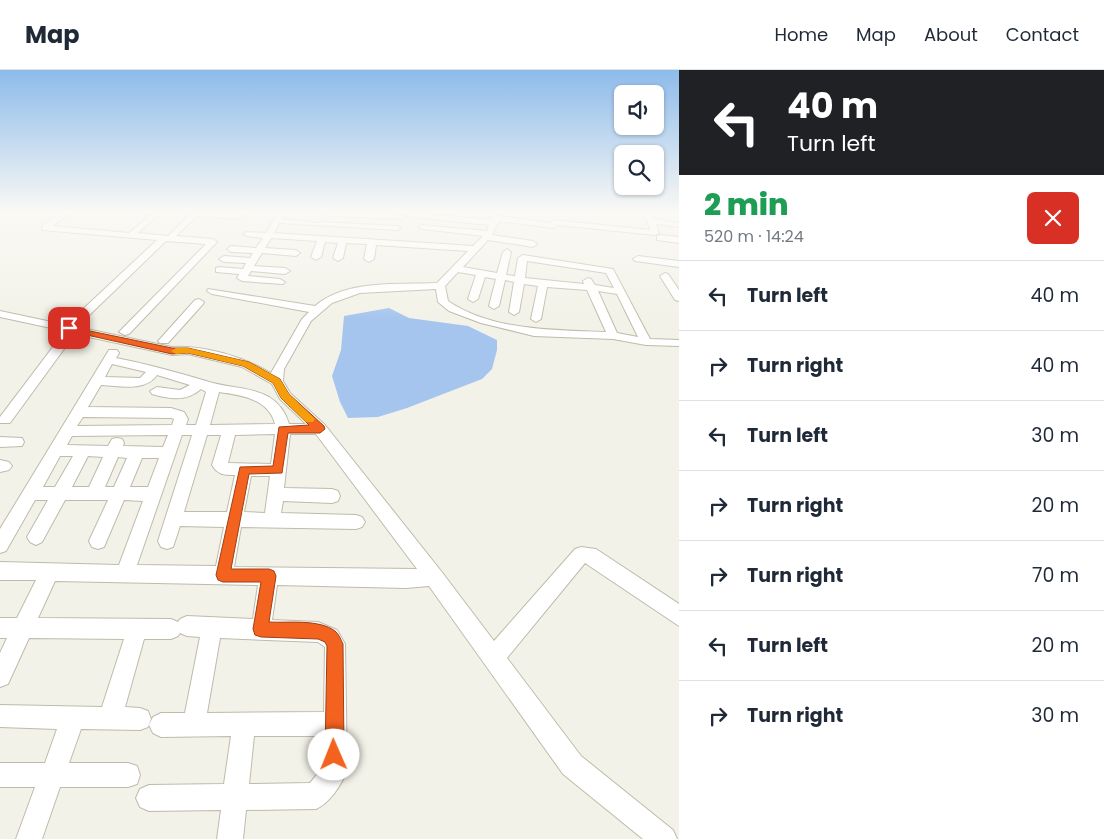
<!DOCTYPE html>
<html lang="en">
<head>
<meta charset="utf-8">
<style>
  body { margin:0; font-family:Poppins,sans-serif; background:#f6f6f7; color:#1f2937; height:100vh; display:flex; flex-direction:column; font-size:19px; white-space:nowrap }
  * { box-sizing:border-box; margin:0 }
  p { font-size:16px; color:#747a83 }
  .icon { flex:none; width:28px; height:28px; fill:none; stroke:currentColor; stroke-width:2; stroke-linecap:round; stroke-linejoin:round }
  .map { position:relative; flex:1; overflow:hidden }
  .side { display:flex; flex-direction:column; background:#fff; width:425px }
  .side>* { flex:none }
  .top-card { background:#202124; color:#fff; overflow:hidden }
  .buttons { position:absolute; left:614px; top:15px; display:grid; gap:10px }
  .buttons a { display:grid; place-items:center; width:50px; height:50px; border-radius:8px; background:#fff; box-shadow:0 1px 4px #0004; font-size:25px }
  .pin { position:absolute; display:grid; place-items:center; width:42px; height:42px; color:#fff; margin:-21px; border-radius:10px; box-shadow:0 2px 8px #0006 }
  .me { position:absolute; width:55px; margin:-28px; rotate:359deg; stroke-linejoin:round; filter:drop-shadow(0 0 4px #0008) }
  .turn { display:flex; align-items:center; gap:18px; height:105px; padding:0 25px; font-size:22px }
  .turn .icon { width:65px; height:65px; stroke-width:2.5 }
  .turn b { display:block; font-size:35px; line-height:42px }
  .round { display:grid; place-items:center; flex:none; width:52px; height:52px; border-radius:8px; background:#f6f6f7 }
  .headline { display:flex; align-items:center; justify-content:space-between; height:85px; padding:0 25px }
  h1 { font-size:30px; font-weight:800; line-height:38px; color:#1e9e55 }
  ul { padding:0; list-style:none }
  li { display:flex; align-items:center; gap:15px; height:70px; padding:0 25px; border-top:1px solid #e0e1e3 }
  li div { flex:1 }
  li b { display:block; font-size:19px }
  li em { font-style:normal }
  header { display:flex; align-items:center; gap:30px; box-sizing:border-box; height:70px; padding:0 25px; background:#fff; border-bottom:1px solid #e0e1e3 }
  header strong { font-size:24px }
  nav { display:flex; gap:28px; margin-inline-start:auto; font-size:18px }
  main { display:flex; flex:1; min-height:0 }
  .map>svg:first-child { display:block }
  .water { fill:#a6c5ee }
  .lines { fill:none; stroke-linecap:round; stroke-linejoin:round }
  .minor-casing { stroke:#bebbaa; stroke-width:2 }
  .minor { fill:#fff; fill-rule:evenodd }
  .route { fill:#f3621f; stroke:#9e4014 }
  .slow { fill:#f59e0b }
</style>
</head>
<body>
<header>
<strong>Map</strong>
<nav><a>Home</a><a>Map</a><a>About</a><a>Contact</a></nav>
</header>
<main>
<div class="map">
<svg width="679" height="769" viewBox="0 0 679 769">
  <rect width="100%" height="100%" fill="#f3f2e8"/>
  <path class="water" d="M389,238L409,248L468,256L497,270V280L492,299L482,309L407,338L378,347L348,348L340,332L332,306L341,280L344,246Z"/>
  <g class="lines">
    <g class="minor-casing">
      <path id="minor" d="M64,141H73L53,156L129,163L155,141H163L138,163L168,166L193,141L236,145L241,141H250L238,149L197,146L176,166L213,169L217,172L129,264L125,265L119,262L206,174L166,171L77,257L172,277C205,275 243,287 271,303L302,249L309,242L212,224L207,221L208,219L315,236C347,209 398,215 437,213L468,181L376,175L374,189L369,192L364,189L367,174L346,173L343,188L338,191L333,188L338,173L325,172L321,187L316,190L311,187L317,171L271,168L265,178L296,180L300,183L296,186L262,183L254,196L285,198L290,201L285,204L251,201L248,206L280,209L285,212L283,214L242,211L237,208L239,204L216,202V198L219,197L243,199L246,193L224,192L219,189L224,186L250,188L253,183L231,182L227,179L231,176L256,178L263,168L247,166L243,164L247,162L266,163L279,141H287L282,149L318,153L321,152L397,156L401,158L397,160L279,153L274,163L473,176L483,166L422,159L418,157L422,155L487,161L489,155L412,147L408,145L412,143L491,150L494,141H502L500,146L550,153L554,150L650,160L645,143L652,141L654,149L679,153V157L656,154L659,163L655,165L558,155L554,158L499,151L492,165L533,171L537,174L533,177L488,170L463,197L497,203L503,182L507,179L511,182L506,205L515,206L518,188L523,185L613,199L650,269L679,270V276L646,275L613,269L534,266L481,253L449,241L438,232L436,219L360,223L332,233L311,251L284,299L283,311L290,323L325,355L441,501L494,571L575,479L581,477L596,479L679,534V556L585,493L507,588L581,686L673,760L677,769H643L563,704L429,516L406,518L277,515L272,550L318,552L337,560L345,574L347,701C341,715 330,733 316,739L246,740L243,769H217L221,740L149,741L140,737L136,728L140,719L149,715L224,714L231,666L161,667L153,663L149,655L153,647L161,643H185L200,567L187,566L180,563L178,566L171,569H144L125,637L140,638L148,641L151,649L148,657L140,660L81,659L69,693H128L137,696L140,705L137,714L128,717H60L42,769H16L35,717H0V693H45L57,659L0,657V635L102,637L124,569L29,568L8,614L0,617V583L7,568H0V548H17L36,510H0V492L119,495L143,431L124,430L104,477L98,479L92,477L89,471L108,430H65L42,472L36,475L30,472L27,467L48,430H35L6,481L0,483V459L109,280H117L119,283L116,288C147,294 176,302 206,311C226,318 249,316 269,327C279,333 286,343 289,354H306L280,329L272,314L242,297L188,284L172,285L75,264L10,353H0V347L65,261L0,247V241L66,255L157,170L42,160V156ZM527,191L606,203L614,218L595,215L591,209L588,208L583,211L584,214L525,208ZM458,202L476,205L468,229L473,232L478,229L485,207L496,209L489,236L494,239L499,236L505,210L514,212L509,242L514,245L519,242L524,214L538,216L531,249L536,252L541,249L547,217L587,220L606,262C555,260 492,261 448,231L445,216ZM598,221L617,224L638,267L617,263ZM112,294L146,302L140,308L105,307ZM157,305L190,315L180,320L157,317L150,321L152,324C170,329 186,332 201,319L206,322L196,355H186L188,349L184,342L171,338L88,337L101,315C120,316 145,322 157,305ZM219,322C241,325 269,329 275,354L210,355ZM83,347L171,348L174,349L172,355L77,356ZM275,364L271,394L228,393L235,365ZM290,364H316L417,499L234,497L241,457L356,459L362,457L365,452L362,447L356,445L281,443L283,431L332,433L338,431L340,426L338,421L332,419L284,418ZM168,365L163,377L123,376L124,373L122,369L117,368L112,369L108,376L67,375L72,366ZM182,365H192L158,471L161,477L167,479L173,477L180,456L224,457L216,496L137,495ZM207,365H221L212,395C218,405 224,405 235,405L227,442H184ZM60,386H73L55,417H43ZM88,386L103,387L89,417H72ZM118,387L127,388L114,417H105ZM142,388H159L148,417H130ZM251,406H270L265,443L244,442ZM55,511L258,515L253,549L187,546L180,549L178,552L171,549L38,548ZM220,568L318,572L325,577L324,642L207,643ZM254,666H323V697L310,713L249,714Z
        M327,142L403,145L407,147L403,149L330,146L326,144Z
        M660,165L679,167V173L657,170V166Z
        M638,186L679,191V197L635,191L633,189Z
        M665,203L668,204L679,220V231L675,230L660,206Z
        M199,229L204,232L203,234L168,273H160L158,271L160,269L195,230Z
        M0,367L22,368L24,372L22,376L0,377Z
        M0,390L9,392L12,396L9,400L0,402Z"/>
    </g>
    <use href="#minor" class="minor"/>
  </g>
  <linearGradient id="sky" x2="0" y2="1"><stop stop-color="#8dbbea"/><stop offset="0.57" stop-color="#faf9f5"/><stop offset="1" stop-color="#faf9f5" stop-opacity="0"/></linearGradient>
  <rect width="679" height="249" fill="url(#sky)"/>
  <path class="route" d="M66,256L172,278H188L249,292L280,309L289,324L324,356L325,359L320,363H288L282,403L249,404L231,499H269L274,501L276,506L269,552C289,553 319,549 335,561C339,564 341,570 343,574L344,685L341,692L334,694L328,692L325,685L327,576L325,572L318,569L261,567L255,565L253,559L261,512H223L218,510L216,505L240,397L273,396L279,357L309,355L281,328L273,313L243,296L188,283L172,284L69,261L65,258Z"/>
  <path class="slow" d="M188,278L249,292L280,309L289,324L315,349L313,352H306L281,328L273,313L243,296L188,283L176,284L171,281L176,278Z"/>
</svg>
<div class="buttons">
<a><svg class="icon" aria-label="sound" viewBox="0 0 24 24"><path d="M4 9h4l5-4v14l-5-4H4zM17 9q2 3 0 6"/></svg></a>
<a><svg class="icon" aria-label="search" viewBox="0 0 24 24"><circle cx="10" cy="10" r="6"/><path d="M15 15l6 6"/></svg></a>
</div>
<div class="pin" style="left:69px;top:258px;background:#d93025"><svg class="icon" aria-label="arrive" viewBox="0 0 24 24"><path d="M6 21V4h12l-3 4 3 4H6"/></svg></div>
<svg class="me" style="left:334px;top:685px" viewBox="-20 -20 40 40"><circle r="19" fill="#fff"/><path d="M0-13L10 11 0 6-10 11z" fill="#f3621f"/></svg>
</div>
<section class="side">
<div class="top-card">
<div class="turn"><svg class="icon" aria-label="left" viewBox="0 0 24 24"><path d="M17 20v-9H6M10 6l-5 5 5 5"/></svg><div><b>40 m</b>Turn left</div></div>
</div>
<div class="headline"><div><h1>2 min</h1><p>520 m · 14:24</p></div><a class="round" style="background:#d93025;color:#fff"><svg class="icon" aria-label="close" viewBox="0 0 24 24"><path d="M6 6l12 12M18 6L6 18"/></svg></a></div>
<ul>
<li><svg class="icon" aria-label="left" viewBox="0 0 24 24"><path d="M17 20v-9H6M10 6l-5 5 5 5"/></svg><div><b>Turn left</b></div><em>40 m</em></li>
<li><svg class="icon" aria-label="right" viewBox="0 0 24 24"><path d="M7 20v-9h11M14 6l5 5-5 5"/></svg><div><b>Turn right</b></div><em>40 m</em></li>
<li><svg class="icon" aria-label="left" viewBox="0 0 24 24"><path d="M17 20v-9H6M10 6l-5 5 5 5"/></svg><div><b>Turn left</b></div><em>30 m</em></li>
<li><svg class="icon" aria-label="right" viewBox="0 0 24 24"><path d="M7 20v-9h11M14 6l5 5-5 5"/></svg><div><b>Turn right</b></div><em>20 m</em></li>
<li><svg class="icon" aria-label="right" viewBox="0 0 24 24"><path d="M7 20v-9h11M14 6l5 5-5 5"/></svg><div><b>Turn right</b></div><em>70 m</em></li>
<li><svg class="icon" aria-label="left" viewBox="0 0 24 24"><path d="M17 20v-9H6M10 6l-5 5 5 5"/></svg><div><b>Turn left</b></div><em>20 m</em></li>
<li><svg class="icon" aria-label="right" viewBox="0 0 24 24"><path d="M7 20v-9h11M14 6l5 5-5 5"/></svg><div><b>Turn right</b></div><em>30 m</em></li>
</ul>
</section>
</main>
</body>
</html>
